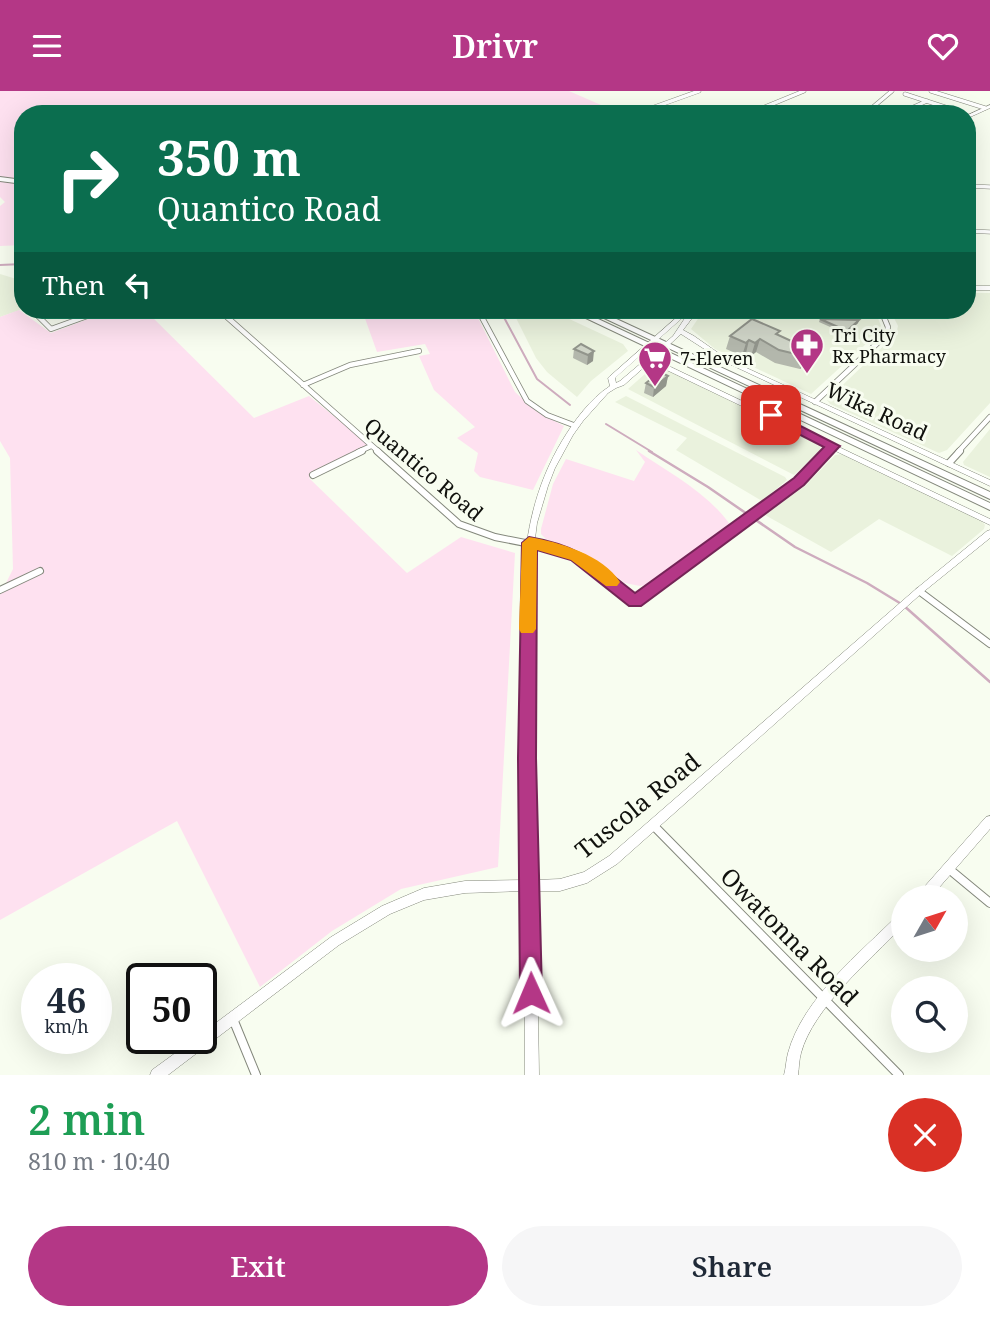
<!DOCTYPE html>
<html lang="en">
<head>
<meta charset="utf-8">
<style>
  body { margin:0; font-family:"Noto Serif",serif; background:#f6f6f7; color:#1f2937; height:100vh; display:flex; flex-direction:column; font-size:26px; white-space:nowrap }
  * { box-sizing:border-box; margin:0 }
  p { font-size:23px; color:#747a83 }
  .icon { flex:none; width:38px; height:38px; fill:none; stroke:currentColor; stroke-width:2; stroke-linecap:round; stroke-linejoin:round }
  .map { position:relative; height:984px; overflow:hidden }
  .side { display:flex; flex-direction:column; background:#fff; flex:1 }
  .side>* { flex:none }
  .hud { position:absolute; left:14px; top:14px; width:962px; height:214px; border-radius:28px; box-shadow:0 7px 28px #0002; background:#0b6e4f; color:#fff; overflow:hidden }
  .needle { width:46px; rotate:51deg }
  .tools { position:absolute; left:891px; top:794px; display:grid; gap:14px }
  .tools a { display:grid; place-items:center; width:77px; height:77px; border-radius:50%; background:#fff; box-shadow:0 7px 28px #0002; font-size:35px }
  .speed { position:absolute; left:21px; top:872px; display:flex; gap:14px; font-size:35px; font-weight:700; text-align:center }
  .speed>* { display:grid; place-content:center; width:91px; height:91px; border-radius:50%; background:#fff; box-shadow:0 7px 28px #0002; line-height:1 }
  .speed small { font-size:18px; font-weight:400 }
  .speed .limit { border:4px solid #111; border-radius:10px; background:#fff; color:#111 }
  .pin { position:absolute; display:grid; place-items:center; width:60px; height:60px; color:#fff; margin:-30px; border-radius:14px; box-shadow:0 4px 10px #0006 }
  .me { position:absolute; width:77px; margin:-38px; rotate:359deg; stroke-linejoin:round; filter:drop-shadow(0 0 5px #0008) }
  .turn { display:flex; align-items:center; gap:24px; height:147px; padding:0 28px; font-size:32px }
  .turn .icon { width:91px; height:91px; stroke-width:2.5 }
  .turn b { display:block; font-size:49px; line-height:60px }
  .then { display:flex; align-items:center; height:66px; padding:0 28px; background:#0003; gap:14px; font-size:26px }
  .round { display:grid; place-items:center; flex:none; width:74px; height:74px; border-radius:37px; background:#f6f6f7 }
  .head { display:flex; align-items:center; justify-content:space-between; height:119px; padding:0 28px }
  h1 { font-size:42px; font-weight:600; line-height:52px; color:#1e9e55 }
  .button { display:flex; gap:14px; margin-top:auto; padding:14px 28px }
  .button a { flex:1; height:80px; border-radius:42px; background:#b43786; color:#fff; font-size:28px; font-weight:600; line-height:80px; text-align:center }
  .button a+a { background:#f6f6f7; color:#1f2937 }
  header { display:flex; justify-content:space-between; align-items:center; height:91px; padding:0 28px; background:#b43786; color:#fff; font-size:32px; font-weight:600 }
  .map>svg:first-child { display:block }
  .built { fill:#eaf2dd }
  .green { fill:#fee1f0 }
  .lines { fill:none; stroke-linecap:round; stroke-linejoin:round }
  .stream-far1 { stroke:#ceacbe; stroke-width:2 }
  .stream { stroke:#ceacbe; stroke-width:2.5 }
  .street-far3-casing { stroke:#84887c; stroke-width:4.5 }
  .street-far2-casing { stroke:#84887c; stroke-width:6 }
  .street-far1-casing { stroke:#84887c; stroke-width:8 }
  .street-casing { stroke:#84887c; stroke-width:10 }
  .secondary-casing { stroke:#84887c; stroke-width:1 }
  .primary-casing { stroke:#84887c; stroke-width:2 }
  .street-far3 { stroke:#fff; stroke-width:3.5 }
  .street-far2 { stroke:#fff; stroke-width:4.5 }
  .street-far1 { stroke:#fff; stroke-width:6 }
  .street { stroke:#fff; stroke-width:8 }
  .secondary { fill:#fff; fill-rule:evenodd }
  .primary { fill:#fff; fill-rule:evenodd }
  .wall { fill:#b3b7ac }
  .shaded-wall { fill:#92958c }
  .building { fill:#d0d5c8; stroke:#92958c; stroke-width:2 }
  .route { fill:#b43786; stroke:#752457; stroke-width:2 }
  .slow { fill:#f59e0b }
  .labels { text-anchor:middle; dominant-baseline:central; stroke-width:6; stroke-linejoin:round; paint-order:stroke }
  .far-poi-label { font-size:18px; fill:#10110d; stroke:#f8fdf0; text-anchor:start }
  .street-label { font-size:21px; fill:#10110d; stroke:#f8fdf0 }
  .near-street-label { font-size:24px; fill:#10110d; stroke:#f8fdf0 }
</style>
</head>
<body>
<header><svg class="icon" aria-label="menu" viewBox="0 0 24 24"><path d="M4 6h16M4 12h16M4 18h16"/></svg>Drivr<svg class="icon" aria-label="heart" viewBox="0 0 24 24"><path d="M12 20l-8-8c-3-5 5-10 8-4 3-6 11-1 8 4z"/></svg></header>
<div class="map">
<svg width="990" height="984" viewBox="0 0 990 984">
  <rect width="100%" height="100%" fill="#f8fdf0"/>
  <path class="built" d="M0,183L23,190V218L0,226Z
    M968,202H990V312L947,359L939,362L830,313L827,309L896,243L898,235L890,219H968Z
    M512,219H550L623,253L628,260L591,290L577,306L547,281L536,267Z
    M704,219H875L881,235L878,242L811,303L715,258L691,238Z
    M654,275H661L818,351L821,358L794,384L628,298Z
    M626,305L785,386L787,389L762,410L676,359L687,347L615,311Z
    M990,338V386L964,374L963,371Z
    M843,363L981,429L985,434L984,438L952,465L879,428L831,461L765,424L805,395L835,364Z"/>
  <path class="green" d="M0,0H569L601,14L576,23H23V154L0,155V115L5,111L0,106Z
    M19,219L51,242L112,219H145L254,327L309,305L371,355L309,387L407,482L461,446L515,462L498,776L401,798L332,840L260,896L177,730L0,829V504L13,478L10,367L0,350V226Z
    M362,219H474L515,301L536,320L564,335L533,399L480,386L474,380L478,362L457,347L475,336L434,299L419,265L430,263L425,253L377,261Z
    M636,359C668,381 712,404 733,438L654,492L640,495L625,492L582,461L546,448L541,443V438L553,393L566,368L634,390L645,371Z"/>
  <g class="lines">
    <path class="stream-far1" d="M0,174L23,173
      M500,219L537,288L570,314
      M606,333L652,361"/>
    <path class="stream" d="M649,360L708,396L795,456L867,492L903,514L990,591"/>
    <g class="street-far3-casing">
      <path id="street-far3" d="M931,0L985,17
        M905,3L954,19
        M866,19L877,23
        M635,23L699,0
        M748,23L804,0
        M858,23L873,16L892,0
        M898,23L927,10
        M968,95L990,96
        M968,140L990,141"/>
    </g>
    <g class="street-far2-casing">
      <path id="street-far2" d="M32,219L51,238L104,219
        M219,219L379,361
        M478,219L527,310L547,324L576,335
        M303,294L350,274L419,260
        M815,311L886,244L888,236L881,219
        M358,361L371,355
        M827,361L833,355
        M958,361L990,326"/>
    </g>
    <g class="street-far1-casing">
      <path id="street-far1" d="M377,360L459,433L495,446L566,460L597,478L635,510L799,391L829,360
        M949,372L960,360
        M313,384L362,360
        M0,499L40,480
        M919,500L990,553"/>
    </g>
    <g class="street-casing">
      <path id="street" d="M653,734L899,984
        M949,778L990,812
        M233,928L256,984"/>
    </g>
    <g class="secondary-casing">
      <path id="secondary" d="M990,14V17L968,27V24Z
        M968,195H990V199H968Z
        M685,219H694L696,222L683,239L694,245L727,268L990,389V395L723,270L681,243L654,268L990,428V434L650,271L624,294L616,297L608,302L583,330L573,344L555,377L548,395L537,432L533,463L531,504L536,789L560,788L584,781L609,765L916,498L987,440L990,439V447L922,502L617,773L587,792L560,800H536L539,984H525L524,800L465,802L424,809L390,823L339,854L168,984H150L152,979L196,947H201V943L331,846L382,815L424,797L465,790L524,789C524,729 524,669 523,609C523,517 513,432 562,350C574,330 590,308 610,295L608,287L609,286ZM689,221L673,245L620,290L616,292L615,287Z
        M990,725V738L930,807H916L918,803L986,726Z
        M903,821V835C871,868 813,917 801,962C799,969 799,977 798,984H784C786,977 786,969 788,962C803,907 860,862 899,823Z"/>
    </g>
    <g class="primary-casing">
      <path id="primary" d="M0,86L23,89V93L0,90Z
        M569,219H579L990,412V419Z
        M587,219H597L990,401V408Z"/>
    </g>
    <use href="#street-far3" class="street-far3"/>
    <use href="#street-far2" class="street-far2"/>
    <use href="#street-far1" class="street-far1"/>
    <use href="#street" class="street"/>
    <use href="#secondary" class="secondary"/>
    <use href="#primary" class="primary"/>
  </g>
  <path class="wall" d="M820,228L859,229L858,232L846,243L819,231Z
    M778,244L811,259L807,272L800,278L775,272L756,261L751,265L746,262L742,265L726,258L730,245Z
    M581,253L593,270L587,274L573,267L574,258Z
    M668,285L666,295L653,306L644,302L646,292Z"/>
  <path class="shaded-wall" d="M859,229L858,232L846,243L847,240Z
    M760,248L756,261L751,265L755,252Z
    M749,249L746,262L742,265L746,252Z
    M811,259L807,272L800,278L804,265Z
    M594,260L593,270L587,274L588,264Z
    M668,285L666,295L653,306L654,296Z"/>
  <path class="building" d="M752,228L780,240L776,243L811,259L804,265L779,259L760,248L755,252L749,249L746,252L730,245Z
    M820,228L859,229L847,240Z
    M581,253L594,260L588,264L574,258Z
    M660,281L668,285L654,296L646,292Z"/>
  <path class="route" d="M771,320L840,355L804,394L641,515H629L571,469L537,459L536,667L542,902L539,910L531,913L523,910L520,902L518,667L522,452L529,446C581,455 595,471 635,502L794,387L824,356L767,327L765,324Z"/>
  <path class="slow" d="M529,446C559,451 603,464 620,491L617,495H606L571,469L537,459L536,538L533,542H521L519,538L522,452Z"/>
  <defs>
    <g id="pharmacy-pin" transform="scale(1.75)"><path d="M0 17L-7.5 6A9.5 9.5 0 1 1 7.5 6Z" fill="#b43786" stroke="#f8fdf0"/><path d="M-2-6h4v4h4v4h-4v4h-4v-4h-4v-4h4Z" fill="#fff"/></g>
    <g id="supermarket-pin" transform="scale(1.75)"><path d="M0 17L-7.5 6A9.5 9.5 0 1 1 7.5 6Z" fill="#b43786" stroke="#f8fdf0"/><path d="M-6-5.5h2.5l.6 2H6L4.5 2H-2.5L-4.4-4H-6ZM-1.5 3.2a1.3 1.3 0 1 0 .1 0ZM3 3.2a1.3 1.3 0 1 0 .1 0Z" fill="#fff"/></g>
  </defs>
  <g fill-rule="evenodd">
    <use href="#pharmacy-pin" x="807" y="254"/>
    <use href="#supermarket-pin" x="655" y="267"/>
  </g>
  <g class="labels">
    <g class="far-poi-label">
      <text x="832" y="244">Tri City<tspan x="832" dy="21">Rx Pharmacy</tspan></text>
      <text x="680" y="267">7-Eleven</text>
    </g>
    <g class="street-label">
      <text transform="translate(877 320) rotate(25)">Wika Road</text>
      <text transform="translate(424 378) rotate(40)">Quantico Road</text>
    </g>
    <g class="near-street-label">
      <text transform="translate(637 714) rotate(-39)">Tuscola Road</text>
      <text transform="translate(790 845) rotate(45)">Owatonna Road</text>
    </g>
  </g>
</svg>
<div class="tools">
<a><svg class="needle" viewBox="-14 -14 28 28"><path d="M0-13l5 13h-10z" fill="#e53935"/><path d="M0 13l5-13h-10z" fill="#747a83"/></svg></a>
<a><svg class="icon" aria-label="search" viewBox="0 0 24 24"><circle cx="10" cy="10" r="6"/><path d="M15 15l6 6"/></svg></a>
</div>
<div class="speed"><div>46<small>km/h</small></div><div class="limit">50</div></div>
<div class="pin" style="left:771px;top:324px;background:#d93025"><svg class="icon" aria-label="arrive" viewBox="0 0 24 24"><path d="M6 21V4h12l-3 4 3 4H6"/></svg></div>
<svg class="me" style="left:531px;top:902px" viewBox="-20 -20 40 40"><path d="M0-17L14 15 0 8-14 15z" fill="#b43786" stroke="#fff" stroke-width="4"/></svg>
<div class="hud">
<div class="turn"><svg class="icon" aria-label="right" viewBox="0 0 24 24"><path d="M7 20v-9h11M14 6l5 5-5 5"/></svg><div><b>350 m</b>Quantico Road</div></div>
<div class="then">Then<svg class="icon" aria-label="left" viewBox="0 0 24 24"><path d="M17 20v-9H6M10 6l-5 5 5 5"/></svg></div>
</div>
</div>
<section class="side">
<div class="head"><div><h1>2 min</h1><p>810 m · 10:40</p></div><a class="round" style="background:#d93025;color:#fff"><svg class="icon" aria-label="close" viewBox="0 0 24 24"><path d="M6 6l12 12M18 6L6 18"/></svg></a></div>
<div class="button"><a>Exit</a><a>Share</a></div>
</section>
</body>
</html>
